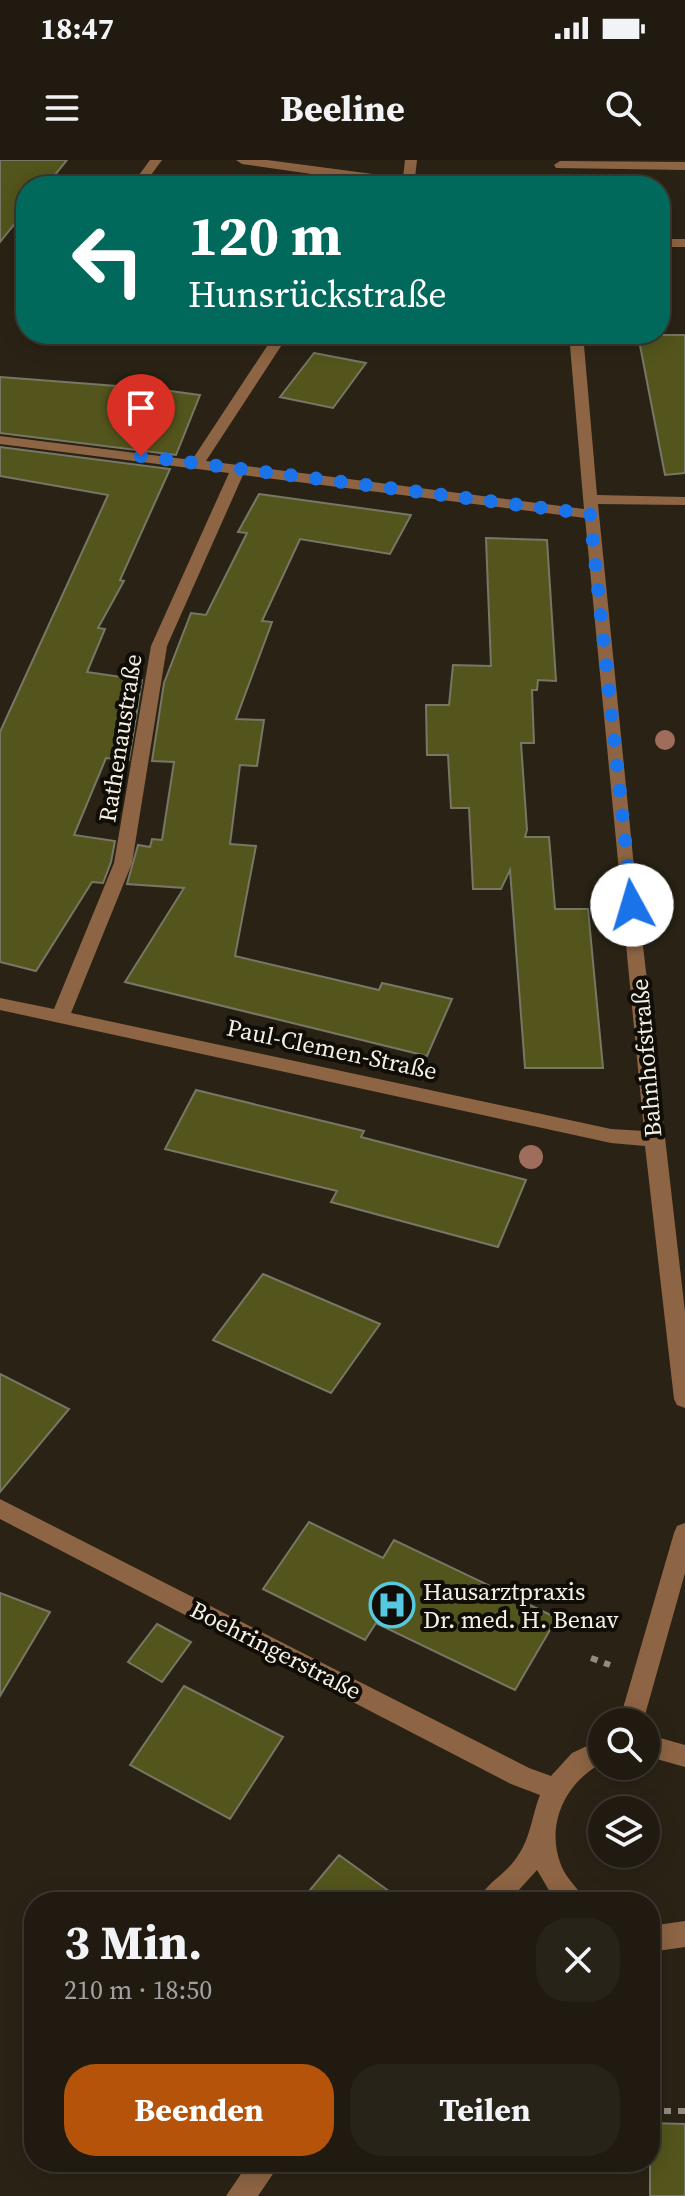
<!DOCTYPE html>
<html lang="de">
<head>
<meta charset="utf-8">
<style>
  body { margin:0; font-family:"Source Serif 4",serif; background:#282319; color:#f1f3f6; height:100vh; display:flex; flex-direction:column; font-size:30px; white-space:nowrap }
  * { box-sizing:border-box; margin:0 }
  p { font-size:26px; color:#a2a19f }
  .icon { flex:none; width:44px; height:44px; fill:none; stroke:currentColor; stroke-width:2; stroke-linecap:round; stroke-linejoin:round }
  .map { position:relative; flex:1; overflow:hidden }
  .details { position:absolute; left:24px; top:1732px; width:636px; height:280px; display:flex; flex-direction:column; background:#201a10; border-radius:32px; box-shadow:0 4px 20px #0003,0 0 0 2px #3d3830 }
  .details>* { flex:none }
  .hud { position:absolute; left:16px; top:16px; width:654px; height:168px; border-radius:32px; box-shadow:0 4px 20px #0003,0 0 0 2px #3d3830; background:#00695c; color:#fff; overflow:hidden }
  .controls { position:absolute; left:588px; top:1548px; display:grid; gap:16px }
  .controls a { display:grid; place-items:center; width:72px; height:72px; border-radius:50%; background:#201a10; box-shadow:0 4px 20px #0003,0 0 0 2px #3d3830; font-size:40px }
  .pin { position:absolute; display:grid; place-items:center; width:68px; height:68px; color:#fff; margin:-82px -34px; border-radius:50% 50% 50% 0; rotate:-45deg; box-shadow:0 0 8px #0007 }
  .pin .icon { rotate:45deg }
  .me { position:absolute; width:88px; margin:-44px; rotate:354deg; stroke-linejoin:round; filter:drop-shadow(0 0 6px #0008) }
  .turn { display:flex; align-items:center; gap:28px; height:168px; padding:0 40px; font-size:36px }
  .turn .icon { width:104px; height:104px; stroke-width:2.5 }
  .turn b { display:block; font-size:56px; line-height:68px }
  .round { display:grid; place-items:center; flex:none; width:84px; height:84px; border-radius:32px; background:#282319 }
  .overview { display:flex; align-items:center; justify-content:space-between; height:136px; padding:0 40px }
  h1 { font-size:48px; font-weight:700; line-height:60px }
  .button { display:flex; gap:16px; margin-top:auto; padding:16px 40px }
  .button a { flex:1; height:92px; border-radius:32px; background:#b45309; color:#fff; font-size:32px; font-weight:700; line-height:92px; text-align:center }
  .button a+a { background:#282319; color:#f1f3f6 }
  .status { display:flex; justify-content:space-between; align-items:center; height:56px; padding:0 40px; background:#201a10; direction:ltr }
  .status svg { height:22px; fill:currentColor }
  header { display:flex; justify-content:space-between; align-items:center; height:104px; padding:0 40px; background:#201a10; font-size:36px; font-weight:700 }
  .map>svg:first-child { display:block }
  .building { fill:#54551c; stroke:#767765; stroke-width:2 }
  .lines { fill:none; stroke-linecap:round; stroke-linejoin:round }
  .path { stroke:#928c80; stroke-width:6; stroke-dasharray:7 7; stroke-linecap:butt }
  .minor { fill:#8e6544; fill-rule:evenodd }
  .tree { fill:#9e6d5c }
  .route { stroke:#1a73e8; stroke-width:14; stroke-dasharray:0 25.2 }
  .labels { text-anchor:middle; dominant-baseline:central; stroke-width:8; stroke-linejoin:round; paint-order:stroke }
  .street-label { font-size:24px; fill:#f6f1e7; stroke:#100d07 }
  .poi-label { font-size:24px; fill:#f6f1e7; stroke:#100d07; text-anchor:start }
</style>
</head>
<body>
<div class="status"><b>18:47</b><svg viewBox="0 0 49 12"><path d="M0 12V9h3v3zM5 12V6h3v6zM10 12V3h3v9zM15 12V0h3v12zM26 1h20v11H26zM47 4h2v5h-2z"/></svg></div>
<header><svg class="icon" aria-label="menu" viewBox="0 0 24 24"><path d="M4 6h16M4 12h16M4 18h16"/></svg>Beeline<svg class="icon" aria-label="search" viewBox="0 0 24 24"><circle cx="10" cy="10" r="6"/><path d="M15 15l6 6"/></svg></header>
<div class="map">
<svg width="685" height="2036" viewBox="0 0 685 2036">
  <rect width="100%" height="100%" fill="#2a2315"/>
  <path class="building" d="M0,0H67L46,26H26V50L0,82Z
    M638,175H685V313L665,315Z
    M314,193L366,203L333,248L280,237Z
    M0,217L156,229L200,235L176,295L0,273Z
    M0,287L170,309L120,420L124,421L98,468L105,469L87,512L142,520L129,600L106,598L74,675L115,681L111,702L103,723L92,722L36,811L0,802V572L108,335L0,316Z
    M259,334L411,355L390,394L300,379L262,461L272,462L236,559L264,560L257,606L240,605L230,684L256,686L235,796L379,830L382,823L452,839L427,896L125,822L184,728L127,724L138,685L150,687L152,679L162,680L174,602L152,601L164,523L191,453L206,455L247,373L238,372Z
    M486,378L547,380L556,521L538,520L537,530H532L534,583H521L527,670L525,677H549L555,749H588L603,908H525L510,710L501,729H473L469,648H451L448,595H427L426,545H449L453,505L491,506Z
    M196,930L364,971L361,977L526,1020L498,1087L331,1042L337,1031L165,989Z
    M263,1114L380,1164L331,1233L213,1180Z
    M0,1214L69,1249L0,1332Z
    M309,1362L383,1398L394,1380L557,1458L515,1530L376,1463L365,1480L263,1429Z
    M0,1433L50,1452L0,1536Z
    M157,1464L191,1482L162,1522L128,1502Z
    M184,1526L283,1577L230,1659L130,1605Z
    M339,1695L404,1742H300Z
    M650,1963L685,1964V2036H650Z"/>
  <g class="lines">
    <path class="path" d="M591,1498L610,1505
      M650,1951H685"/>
    <path class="minor" d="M150,0H162L143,26H131Z
      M236,0H267L403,18L405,0H417L415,18L563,19L569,23L566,26L388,25L242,4Z
      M560,1L685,2V10L556,8L554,5Z
      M660,79H685V87H660Z
      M275,174L287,177L206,301L584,349L569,174H583L597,335L685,337V345L598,344L634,707L685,1152V1248L677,1245L674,1239L645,986L611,983L0,850V838L54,849L114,703L151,486L229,313L0,284V276L192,300ZM243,315L585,358L644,971L611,969L71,853L132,703L167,486Z
      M0,1339L529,1608L551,1616L572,1593L602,1579V1603C566,1622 545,1664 561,1705C566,1719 579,1728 585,1742H556L537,1710L508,1742H477C485,1724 504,1715 515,1700C531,1679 531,1658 540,1635L511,1624L0,1359Z
      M685,1363V1413L643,1562H619L674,1373L677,1366Z
      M646,1574L685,1585V1607L646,1596Z
      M685,1761V1787L650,1792V1766Z
      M249,2002H281L258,2036H226Z"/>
  </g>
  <g class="tree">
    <circle cx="665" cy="580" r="10"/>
    <circle cx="531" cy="997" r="12"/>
  </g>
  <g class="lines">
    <path class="route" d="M141,296L590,354L632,745"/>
  </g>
  <defs>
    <g id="hospital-ring" transform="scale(2.3)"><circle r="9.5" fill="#100d07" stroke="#56c9e1" stroke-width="1.5"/><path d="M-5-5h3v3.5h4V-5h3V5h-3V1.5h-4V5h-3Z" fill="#56c9e1"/></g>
  </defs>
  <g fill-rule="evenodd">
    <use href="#hospital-ring" x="392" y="1445"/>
  </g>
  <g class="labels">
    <g class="street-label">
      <text transform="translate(120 578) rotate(-81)">Rathenaustraße</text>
      <text transform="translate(332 889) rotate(12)">Paul-Clemen-Straße</text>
      <text transform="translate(646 898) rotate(-95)">Bahnhofstraße</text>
      <text transform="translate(276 1490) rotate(27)">Boehringerstraße</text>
    </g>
    <g class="poi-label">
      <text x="423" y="1431">Hausarztpraxis<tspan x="423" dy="28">Dr. med. H. Benav</tspan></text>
    </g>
  </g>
</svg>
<div class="controls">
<a><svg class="icon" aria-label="search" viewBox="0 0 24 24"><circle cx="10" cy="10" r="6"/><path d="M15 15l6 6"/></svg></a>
<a><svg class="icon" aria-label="layers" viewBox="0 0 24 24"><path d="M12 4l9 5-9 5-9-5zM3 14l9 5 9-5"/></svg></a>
</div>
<div class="pin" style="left:141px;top:296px;background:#d93025"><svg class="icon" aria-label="arrive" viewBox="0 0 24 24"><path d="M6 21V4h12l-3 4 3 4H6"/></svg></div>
<svg class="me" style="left:632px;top:745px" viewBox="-20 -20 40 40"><circle r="19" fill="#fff"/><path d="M0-13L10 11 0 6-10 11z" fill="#1a73e8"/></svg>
<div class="hud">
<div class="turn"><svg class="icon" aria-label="left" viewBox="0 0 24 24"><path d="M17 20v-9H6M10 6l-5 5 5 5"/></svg><div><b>120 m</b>Hunsrückstraße</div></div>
</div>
<section class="details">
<div class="overview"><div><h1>3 Min.</h1><p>210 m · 18:50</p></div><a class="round"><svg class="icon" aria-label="close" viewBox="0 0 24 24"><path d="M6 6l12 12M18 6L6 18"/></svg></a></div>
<div class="button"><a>Beenden</a><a>Teilen</a></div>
</section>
</div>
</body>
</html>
